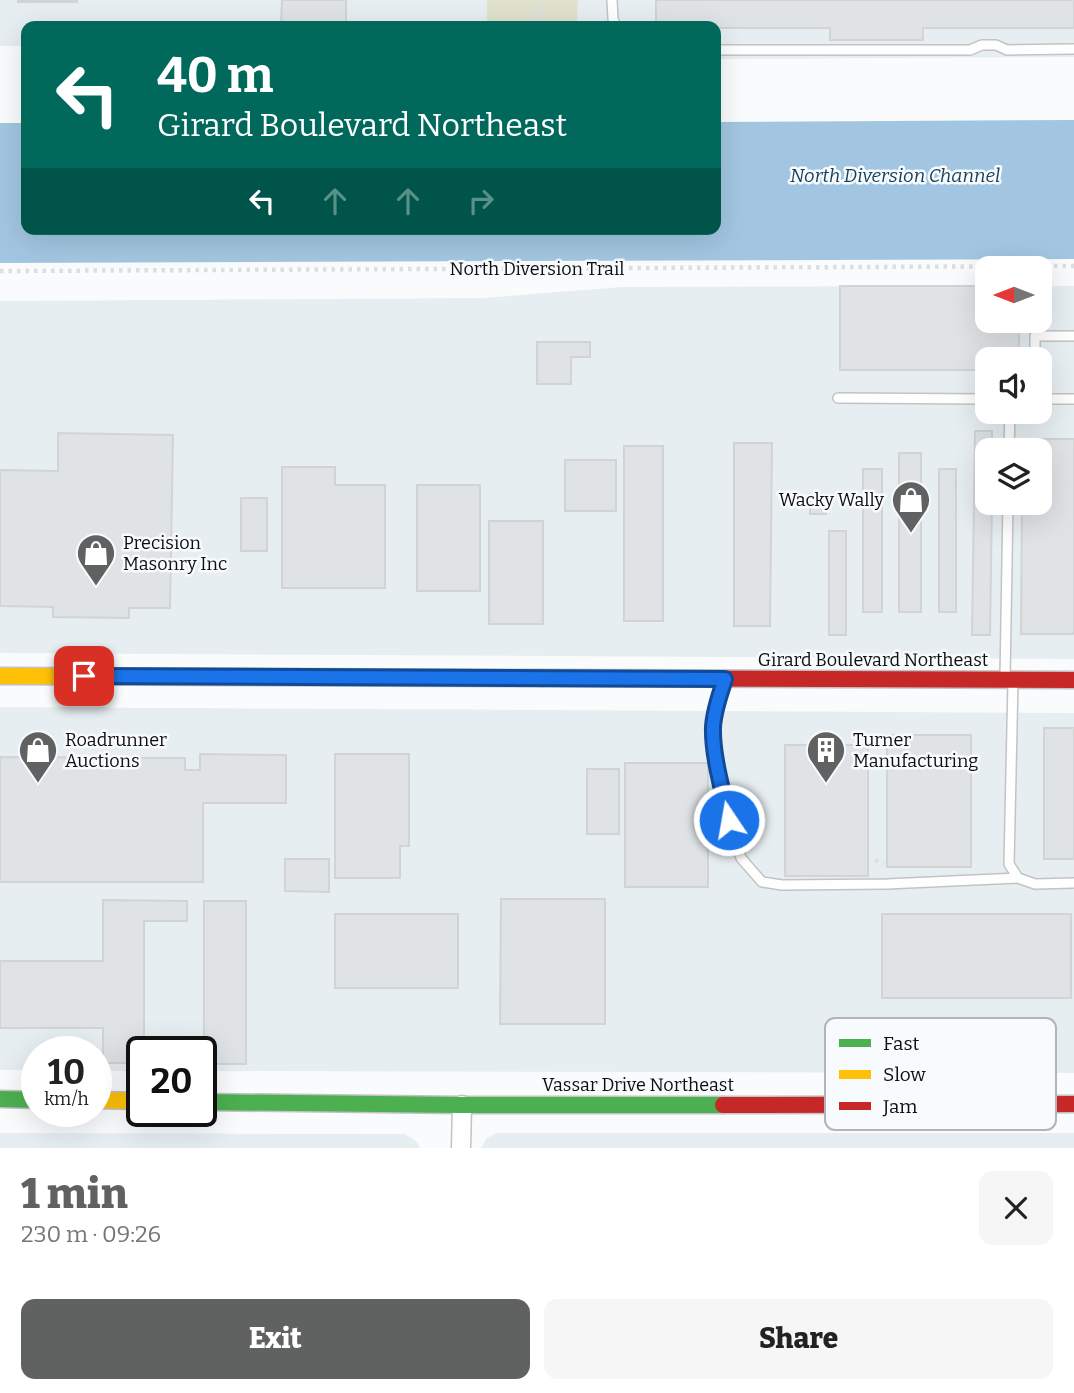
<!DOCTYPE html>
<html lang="en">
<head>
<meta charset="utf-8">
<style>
  body { margin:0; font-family:Bitter,serif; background:#f6f6f6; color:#222; height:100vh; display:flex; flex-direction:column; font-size:26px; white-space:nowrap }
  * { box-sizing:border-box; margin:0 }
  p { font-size:23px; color:#767676 }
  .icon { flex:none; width:38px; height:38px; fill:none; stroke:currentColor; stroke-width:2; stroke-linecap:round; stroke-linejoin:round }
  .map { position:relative; height:1148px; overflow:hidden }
  .sheet { display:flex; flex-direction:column; background:#fff; flex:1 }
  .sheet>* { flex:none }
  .top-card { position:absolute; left:21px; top:21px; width:700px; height:214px; border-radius:14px; box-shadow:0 7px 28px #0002; background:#00695c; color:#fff; overflow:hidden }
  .needle { width:46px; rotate:270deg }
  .tools { position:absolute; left:975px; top:256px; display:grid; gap:14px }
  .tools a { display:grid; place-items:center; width:77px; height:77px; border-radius:14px; background:#fff; box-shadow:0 7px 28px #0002; font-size:35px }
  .speed { position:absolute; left:21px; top:1036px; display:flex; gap:14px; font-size:35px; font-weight:700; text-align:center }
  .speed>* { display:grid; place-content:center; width:91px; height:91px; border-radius:50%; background:#fff; box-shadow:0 7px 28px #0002; line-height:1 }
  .speed small { font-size:18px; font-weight:400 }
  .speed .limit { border:4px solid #111; border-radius:10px; background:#fff; color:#111 }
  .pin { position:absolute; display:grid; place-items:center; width:60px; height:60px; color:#fff; margin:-30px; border-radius:14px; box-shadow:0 4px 10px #0006 }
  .me { position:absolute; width:77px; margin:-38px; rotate:348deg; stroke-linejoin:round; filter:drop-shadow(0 0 5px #0008) }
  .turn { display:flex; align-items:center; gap:24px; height:147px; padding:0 21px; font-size:32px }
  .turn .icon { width:91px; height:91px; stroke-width:2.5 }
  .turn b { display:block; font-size:49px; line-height:60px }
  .lanes { display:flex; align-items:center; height:66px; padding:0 21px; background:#0003; justify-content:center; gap:35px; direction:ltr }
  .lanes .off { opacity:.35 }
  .round { display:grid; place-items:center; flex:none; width:74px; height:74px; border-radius:14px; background:#f6f6f6 }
  .overview { display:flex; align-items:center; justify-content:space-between; height:119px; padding:0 21px }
  h1 { font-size:42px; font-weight:800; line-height:52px; color:#606161 }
  .action { display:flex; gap:14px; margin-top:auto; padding:14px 21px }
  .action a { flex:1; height:80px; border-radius:14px; background:#606161; color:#fff; font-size:28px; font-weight:800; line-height:80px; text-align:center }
  .action a+a { background:#f6f6f6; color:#222 }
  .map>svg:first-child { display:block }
  .built { fill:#e7eef2; fill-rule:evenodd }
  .green { fill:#e1e2cc }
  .water { fill:#a2c6e1 }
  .building { fill:#dfe3e6; stroke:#d2d4d4; stroke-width:2 }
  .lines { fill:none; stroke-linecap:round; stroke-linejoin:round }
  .lane-casing { stroke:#c2c3c4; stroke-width:12 }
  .street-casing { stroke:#c2c3c4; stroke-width:21 }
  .fast-casing { stroke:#c2c3c4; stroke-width:19 }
  .slow-casing { stroke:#c2c3c4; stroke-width:19 }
  .jam-casing { stroke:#c2c3c4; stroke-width:19 }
  .path { stroke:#dddede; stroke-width:4.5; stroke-dasharray:3.5 5; stroke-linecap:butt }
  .lane { stroke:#fefeff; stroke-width:9 }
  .street { stroke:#fefeff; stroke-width:18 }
  .fast { stroke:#4caf50; stroke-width:16 }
  .slow { stroke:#ffc107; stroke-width:16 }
  .jam { stroke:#c62828; stroke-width:16 }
  .route-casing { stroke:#114b97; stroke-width:18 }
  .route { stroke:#1a73e8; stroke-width:12 }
  .labels { text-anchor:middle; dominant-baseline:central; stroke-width:5; stroke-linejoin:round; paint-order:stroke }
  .street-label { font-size:18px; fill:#0d0e0e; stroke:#f8fbfd }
  .poi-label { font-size:18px; fill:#0d0e0e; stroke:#f8fbfd; text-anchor:start }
  .water-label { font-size:19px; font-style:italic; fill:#173f59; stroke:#f8fbfd }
  .key { fill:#f8fbfd; stroke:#b2b4b5; stroke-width:2 }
  .key-label { font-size:19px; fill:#0d0e0e }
</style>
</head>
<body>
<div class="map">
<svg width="1074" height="1148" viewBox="0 0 1074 1148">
  <rect width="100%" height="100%" fill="#f9fbfc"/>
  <path class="built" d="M0,0H487V26H26V46H0Z
    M578,0H1074V57L716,59V26H577Z
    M987,286V320H1040V286H1074V659L0,653V301L484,298L622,287ZM987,359H1040V411H987ZM987,450H1040V502H987Z
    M0,707L1074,713V1073L201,1071V1052H142V1071H96V1052H37V1070H0Z
    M0,1133L404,1134L412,1138L418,1143L420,1148H0Z
    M497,1133H1074V1148H481L487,1138Z"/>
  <path class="green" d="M487,0H578L577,26H487Z"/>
  <path class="water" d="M1074,120V259L0,263V123H26V229H716V122Z"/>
  <path class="building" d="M18,0H77V2H18Z
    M282,0H346V26H281Z
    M656,0H1074V28H923V40H830V28H716V26H656Z
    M840,286H987V320H1019V359H987V370H840Z
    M537,342H590V357H571V384H537Z
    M975,431H992V450H987V502H992L990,635H972Z
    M58,433L173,435L170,608H129V618L53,617V607L0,606V470L58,471Z
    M1022,439H1074V634H1021L1022,502H1040V450H1022Z
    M734,443H772L770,626H734Z
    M624,446H663V621H624Z
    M899,453H921V612H899Z
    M565,460H616V511H565Z
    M282,467H335V485H385V588H282Z
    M863,469H882V612H863Z
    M939,469H956V612H939Z
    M417,485H480V591H417Z
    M810,494H826V514H810Z
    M241,498H267V551H241Z
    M489,521H543V624H489Z
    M829,531H846V635H829Z
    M1044,728H1074V859H1044Z
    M887,735H971V867H887Z
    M785,745H868V876H785Z
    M200,754L286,755V803H203V882H0V757L185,758V770H200Z
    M335,754H409V846H400V878H335Z
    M625,763H708V887H625Z
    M587,769H619V834H587Z
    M285,859H329V892L285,891Z
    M501,899H605V1024H500Z
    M103,900L187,901V921H144V1052H142V1063H103V1028H0V961H103Z
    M204,901H246V1064H204Z
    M335,914H458V988H335Z
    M882,914H1071V998H882Z"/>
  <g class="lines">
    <g class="lane-casing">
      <path id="lane" d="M612,0L613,19L616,26
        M716,50H970L982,45H996L1007,50L1074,49
        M1035,359V336H1074
        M838,398L987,399
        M1040,399H1074
        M1009,450L1010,411
        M1005,679L1008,502
        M724,680L716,705L713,728L718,766L729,820L741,858L762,882L782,885L887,884L1018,878
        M1013,681L1009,864L1018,878L1035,884L1074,883"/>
    </g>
    <g class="street-casing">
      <path id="street" d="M461,1148L462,1105"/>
    </g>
    <g class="fast-casing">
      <path id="fast" d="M0,1099L37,1100
        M201,1102L462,1105H723"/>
    </g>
    <g class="slow-casing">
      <path id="slow" d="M0,676L541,678
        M96,1100L142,1101"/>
    </g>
    <g class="jam-casing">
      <path id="jam" d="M541,678L1074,680
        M723,1105L1074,1104"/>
    </g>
    <path class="path" d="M527,26L531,11L549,14L546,24L528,20
      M533,26L543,0
      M0,271L1074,266
      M875,860L884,864"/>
    <use href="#lane" class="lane"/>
    <use href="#street" class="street"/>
    <use href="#fast" class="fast"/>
    <use href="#slow" class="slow"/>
    <use href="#jam" class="jam"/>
  </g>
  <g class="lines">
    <g class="route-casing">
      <path id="route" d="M84,676L725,679C720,694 714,710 713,727C712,755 723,792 729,820"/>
    </g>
    <use href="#route" class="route"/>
  </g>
  <defs>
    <g id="shop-pin" transform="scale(2.0125)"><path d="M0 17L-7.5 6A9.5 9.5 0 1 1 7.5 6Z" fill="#606161" stroke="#f8fbfd"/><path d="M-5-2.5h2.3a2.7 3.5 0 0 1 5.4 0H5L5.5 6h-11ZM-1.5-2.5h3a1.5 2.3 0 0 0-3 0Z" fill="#fff"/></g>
    <g id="building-pin" transform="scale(2.0125)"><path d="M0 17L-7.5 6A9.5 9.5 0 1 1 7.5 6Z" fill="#606161" stroke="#f8fbfd"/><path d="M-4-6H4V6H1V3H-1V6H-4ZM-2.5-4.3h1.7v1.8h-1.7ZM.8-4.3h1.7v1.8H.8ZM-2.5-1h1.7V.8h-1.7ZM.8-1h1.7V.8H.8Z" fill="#fff"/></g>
  </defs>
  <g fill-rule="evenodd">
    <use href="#shop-pin" x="911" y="500"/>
    <use href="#shop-pin" x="96" y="553"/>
    <use href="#shop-pin" x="38" y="750"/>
    <use href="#building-pin" x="826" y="750"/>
  </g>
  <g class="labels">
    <g class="street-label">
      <text x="537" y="269">North Diversion Trail</text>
      <text x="873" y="660">Girard Boulevard Northeast</text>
      <text x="638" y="1085">Vassar Drive Northeast</text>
    </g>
    <g class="poi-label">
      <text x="884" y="500" text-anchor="end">Wacky Wally</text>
      <text x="123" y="543">Precision<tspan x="123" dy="21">Masonry Inc</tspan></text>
      <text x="65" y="740">Roadrunner<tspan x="65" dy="21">Auctions</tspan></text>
      <text x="853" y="740">Turner<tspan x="853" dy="21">Manufacturing</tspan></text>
    </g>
    <g class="water-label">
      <text x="895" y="175">North Diversion Channel</text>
    </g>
  </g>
  <rect x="825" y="1018" width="231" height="112" rx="10" class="key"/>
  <rect x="839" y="1039" width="32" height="8" fill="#4caf50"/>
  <rect x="839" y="1070" width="32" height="9" fill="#ffc107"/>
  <rect x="839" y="1102" width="32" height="8" fill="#c62828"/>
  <g class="key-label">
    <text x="883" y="1050">Fast</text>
    <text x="883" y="1081">Slow</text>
    <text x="883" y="1113">Jam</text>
  </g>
</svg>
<div class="tools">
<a><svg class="needle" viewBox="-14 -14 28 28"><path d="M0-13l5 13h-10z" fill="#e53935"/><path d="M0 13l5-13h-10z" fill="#767676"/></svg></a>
<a><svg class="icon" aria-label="sound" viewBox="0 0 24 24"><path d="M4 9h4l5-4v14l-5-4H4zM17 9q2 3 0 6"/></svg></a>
<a><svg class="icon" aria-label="layers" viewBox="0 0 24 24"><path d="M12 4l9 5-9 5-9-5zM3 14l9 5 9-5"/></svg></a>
</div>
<div class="speed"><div>10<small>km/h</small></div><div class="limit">20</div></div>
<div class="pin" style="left:84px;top:676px;background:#d93025"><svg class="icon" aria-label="arrive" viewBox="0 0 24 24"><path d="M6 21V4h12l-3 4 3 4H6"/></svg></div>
<svg class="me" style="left:729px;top:820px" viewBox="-20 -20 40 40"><circle r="17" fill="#1a73e8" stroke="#fff" stroke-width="3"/><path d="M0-11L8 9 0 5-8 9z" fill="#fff"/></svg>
<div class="top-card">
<div class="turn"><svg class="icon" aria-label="left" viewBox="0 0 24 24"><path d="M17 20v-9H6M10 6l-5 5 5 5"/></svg><div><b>40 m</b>Girard Boulevard Northeast</div></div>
<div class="lanes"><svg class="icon" aria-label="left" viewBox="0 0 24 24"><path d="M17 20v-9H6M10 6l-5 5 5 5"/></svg><svg class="icon off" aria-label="ahead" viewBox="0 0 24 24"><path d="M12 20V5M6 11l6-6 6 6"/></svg><svg class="icon off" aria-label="ahead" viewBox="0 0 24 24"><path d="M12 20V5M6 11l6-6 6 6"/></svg><svg class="icon off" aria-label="right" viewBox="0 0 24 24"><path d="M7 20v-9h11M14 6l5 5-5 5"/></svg></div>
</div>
</div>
<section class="sheet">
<div class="overview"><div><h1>1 min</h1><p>230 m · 09:26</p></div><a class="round"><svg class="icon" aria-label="close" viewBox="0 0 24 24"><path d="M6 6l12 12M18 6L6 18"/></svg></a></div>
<div class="action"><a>Exit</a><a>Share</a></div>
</section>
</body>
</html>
